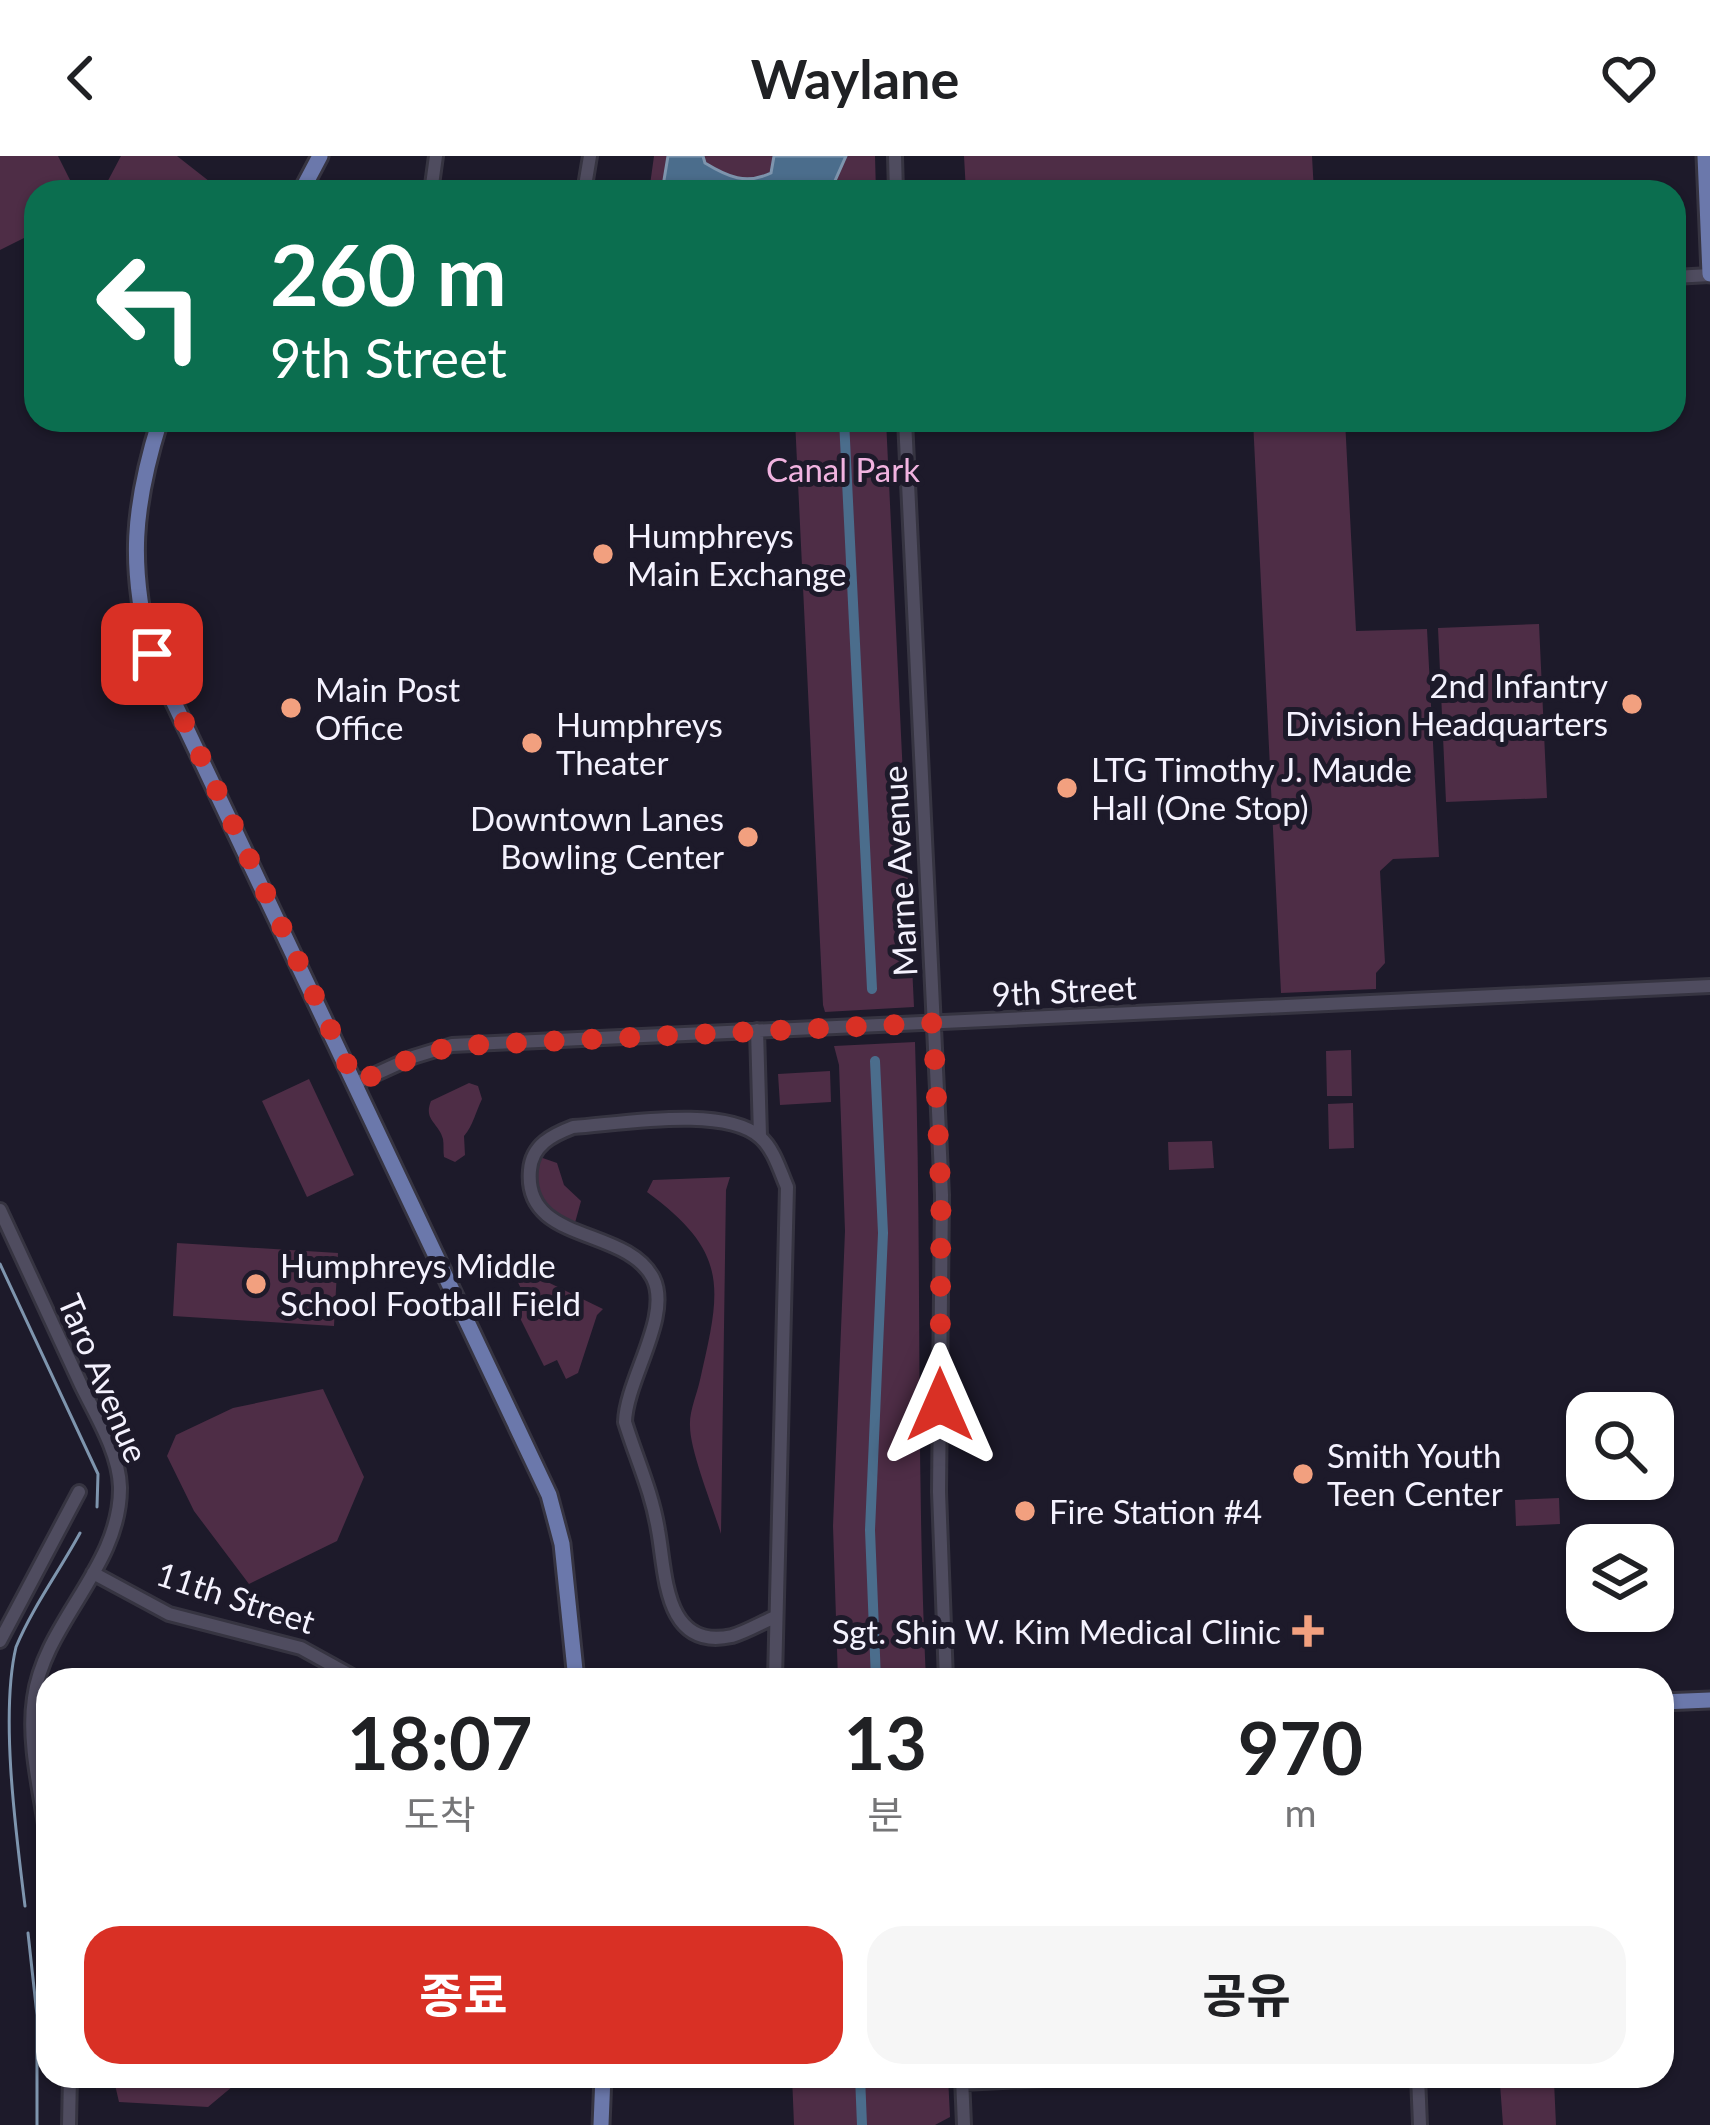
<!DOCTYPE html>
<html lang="ko">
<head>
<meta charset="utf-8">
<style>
  body { margin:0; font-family:Lato,"Noto Sans KR",sans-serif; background:#f6f6f6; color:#202124; height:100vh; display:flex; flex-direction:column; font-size:45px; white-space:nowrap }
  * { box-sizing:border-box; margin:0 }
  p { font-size:39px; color:#757577 }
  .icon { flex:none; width:66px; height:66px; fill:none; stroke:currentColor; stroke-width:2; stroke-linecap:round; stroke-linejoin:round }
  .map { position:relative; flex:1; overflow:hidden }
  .details { position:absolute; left:36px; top:1512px; width:1638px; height:420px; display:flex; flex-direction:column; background:#fff; border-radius:36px; box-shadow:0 3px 9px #0004 }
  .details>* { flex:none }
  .guide { position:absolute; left:24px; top:24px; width:1662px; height:252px; border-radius:36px; box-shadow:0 3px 9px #0004; background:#0b6e4f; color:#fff; overflow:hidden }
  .controls { position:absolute; left:1566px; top:1236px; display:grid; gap:24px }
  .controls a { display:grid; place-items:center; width:108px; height:108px; border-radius:24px; background:#fff; box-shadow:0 3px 9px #0004; font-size:60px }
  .pin { position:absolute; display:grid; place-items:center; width:102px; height:102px; color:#fff; margin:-51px; border-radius:24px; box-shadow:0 6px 18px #0006 }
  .me { position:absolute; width:132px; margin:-66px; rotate:0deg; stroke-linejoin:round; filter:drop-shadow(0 0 9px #0008) }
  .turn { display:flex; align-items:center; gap:42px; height:252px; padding:0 48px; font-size:54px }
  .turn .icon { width:156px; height:156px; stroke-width:2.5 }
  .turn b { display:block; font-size:84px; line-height:102px }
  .eta { display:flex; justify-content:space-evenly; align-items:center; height:204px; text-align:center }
  .eta b { font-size:72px; font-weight:700; line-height:84px }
  .action { display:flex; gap:24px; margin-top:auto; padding:24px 48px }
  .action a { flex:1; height:138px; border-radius:36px; background:#d93025; color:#fff; font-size:48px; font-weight:700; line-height:138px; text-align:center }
  .action a+a { background:#f6f6f6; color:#202124 }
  header { display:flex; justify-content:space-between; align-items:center; height:156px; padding:0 48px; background:#fff; font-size:54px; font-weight:700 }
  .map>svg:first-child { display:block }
  .green { fill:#4e2d46 }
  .water { fill:#4b6d8c; stroke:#7e95ae; stroke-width:3 }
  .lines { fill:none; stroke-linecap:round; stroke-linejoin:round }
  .stream { stroke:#7e95ae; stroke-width:3 }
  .canal { stroke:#4b6d8c; stroke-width:10 }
  .minor-casing { stroke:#363441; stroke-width:18 }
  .major-casing { stroke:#363441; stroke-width:21 }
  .minor { stroke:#4f4c5f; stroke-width:12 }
  .major { stroke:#6b78ab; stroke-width:15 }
  .route { stroke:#d93025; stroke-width:21; stroke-dasharray:0 37.8 }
  .poi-dot { fill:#f2a07f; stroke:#1d1a2a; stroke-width:4.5 }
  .labels { text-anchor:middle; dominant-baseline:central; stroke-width:10; stroke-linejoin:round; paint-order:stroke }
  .park-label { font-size:33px; fill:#f1b3e0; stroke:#1d1a2a }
  .poi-label { font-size:33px; fill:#f4f2fe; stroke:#1d1a2a; text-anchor:start }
  .street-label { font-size:33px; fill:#f4f2fe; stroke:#1d1a2a }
</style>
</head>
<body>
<header><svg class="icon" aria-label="back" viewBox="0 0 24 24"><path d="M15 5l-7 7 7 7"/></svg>Waylane<svg class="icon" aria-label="heart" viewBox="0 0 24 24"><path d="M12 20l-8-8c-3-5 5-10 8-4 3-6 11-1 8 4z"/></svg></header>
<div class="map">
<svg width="1710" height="1969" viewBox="0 0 1710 1969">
  <rect width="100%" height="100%" fill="#1d1a2a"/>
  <path class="green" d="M0,0H58L76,36H36V76L0,94Z
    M121,0H177L223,36H102Z
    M654,0H875L876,36H649Z
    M964,0H1312L1314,36H966Z
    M795,264H886L914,851L825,856L823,849Z
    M1253,264H1345L1356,475L1427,473L1439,701L1393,703L1380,715L1385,807L1376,817V833L1281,837Z
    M1539,468L1547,642L1446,646L1438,472Z
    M915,886C922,1098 916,1311 926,1524H838L833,1370L845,1075L839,909L834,890Z
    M1351,894L1352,940H1327L1326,895Z
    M830,915L831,946L780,949L778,918Z
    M309,923L354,1019L307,1041L262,945Z
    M469,927L478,930L482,943C476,955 473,970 464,980L465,999L455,1006L444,1001C443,995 444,989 443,983C439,967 423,964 431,945Z
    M1353,947L1354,992L1329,993L1328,948Z
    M1212,985L1214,1012L1169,1014L1168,986Z
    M534,999L557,1007L564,1029L581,1045L573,1074L536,1049Z
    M730,1021L726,1034L721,1378C713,1351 690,1295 690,1270C689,1256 697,1238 700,1224C721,1132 730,1097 647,1036L653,1024Z
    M177,1087L338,1097L334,1170L173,1160Z
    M527,1116L603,1153L597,1159L578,1217L566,1223L557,1204L544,1210L515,1152L527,1146L516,1122Z
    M323,1233L364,1321L337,1385L249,1428L194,1355L167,1300L176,1279L233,1252Z
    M1559,1342L1560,1368L1516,1370L1515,1344Z
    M113,1920H245L208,1951L119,1946Z
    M792,1920H948L950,1961L935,1969H794Z
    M1554,1925L1556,1969H1503L1500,1928Z"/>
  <path class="water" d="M668,0H703L705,7C728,21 746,29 771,17L774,0H846L830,36H662Z"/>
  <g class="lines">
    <path class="stream" d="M0,1108L98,1318L97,1351
      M862,1524L876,1514
      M25,1750C16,1677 0,1559 16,1491C32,1452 60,1414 80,1377
      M28,1777L37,1859V1969"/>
    <path class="canal" d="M844,264L872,833
      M875,905L883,1077L870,1374L876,1524
      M860,1920L862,1969"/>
    <g class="minor-casing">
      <path id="minor" d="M895,0L896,36
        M431,36L436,0
        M584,36L590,0
        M1674,121L1710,119
        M905,264L942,1039L939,1336L946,1524
        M757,874L760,980
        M356,927L413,901L452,889L1710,830
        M0,1054C27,1112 54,1170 81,1229C96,1260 119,1296 120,1331C121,1411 44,1466 34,1542C27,1588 42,1642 48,1688
        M93,1417L169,1458L301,1492L359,1524
        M775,1461C761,1467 746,1476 732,1480C663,1495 666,1416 658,1374C652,1336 636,1302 625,1266C626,1224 672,1160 653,1122C626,1070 523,1088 530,1014C532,989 552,979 573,971C620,968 724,949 760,981C774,993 780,1015 787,1031L775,1524
        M0,1485L79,1336
        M1418,1920L1420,1969
        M962,1922L964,1969
        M962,1927L1107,1920
        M69,1969L70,1920"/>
    </g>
    <g class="major-casing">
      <path id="major" d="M1705,0L1710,118
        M301,36L320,0
        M160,264C133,350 128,410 151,498L549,1339L562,1388L576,1524
        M1662,1546L1710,1544
        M601,1969L603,1920"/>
    </g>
    <use href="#minor" class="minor"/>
    <use href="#major" class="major"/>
  </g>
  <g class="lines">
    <path class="route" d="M152,498L356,927L412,902L452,890L933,867L941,1039L940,1249"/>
  </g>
  <g class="poi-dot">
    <circle cx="603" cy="398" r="12"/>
    <circle cx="1632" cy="548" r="12"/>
    <circle cx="291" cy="552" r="12"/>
    <circle cx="532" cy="587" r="12"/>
    <circle cx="1067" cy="632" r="12"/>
    <circle cx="748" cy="681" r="12"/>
    <circle cx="256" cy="1128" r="12"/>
    <circle cx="1303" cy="1318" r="12"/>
    <circle cx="1025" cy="1355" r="12"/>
    <path d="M1302 1457h12v12h12v12h-12v12h-12v-12h-12v-12h12z"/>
  </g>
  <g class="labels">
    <g class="park-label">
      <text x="843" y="313">Canal Park</text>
    </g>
    <g class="poi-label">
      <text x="627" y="379">Humphreys<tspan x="627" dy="38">Main Exchange</tspan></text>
      <text x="1608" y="529" text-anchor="end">2nd Infantry<tspan x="1608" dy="38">Division Headquarters</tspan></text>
      <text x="315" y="533">Main Post<tspan x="315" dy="38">Office</tspan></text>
      <text x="556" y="568">Humphreys<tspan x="556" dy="38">Theater</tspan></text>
      <text x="1091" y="613">LTG Timothy J. Maude<tspan x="1091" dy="38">Hall (One Stop)</tspan></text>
      <text x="724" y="662" text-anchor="end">Downtown Lanes<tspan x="724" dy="38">Bowling Center</tspan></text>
      <text x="280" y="1109">Humphreys Middle<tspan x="280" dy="38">School Football Field</tspan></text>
      <text x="1327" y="1299">Smith Youth<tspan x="1327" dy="38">Teen Center</tspan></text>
      <text x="1049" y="1355">Fire Station #4</text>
      <text x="1281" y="1475" text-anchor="end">Sgt. Shin W. Kim Medical Clinic</text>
    </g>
    <g class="street-label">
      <text transform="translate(899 715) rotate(-93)">Marne Avenue</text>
      <text transform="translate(1064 834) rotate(-3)">9th Street</text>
      <text transform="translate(104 1222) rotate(67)">Taro Avenue</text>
      <text transform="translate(236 1441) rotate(18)">11th Street</text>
    </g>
  </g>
</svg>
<div class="controls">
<a><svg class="icon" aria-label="search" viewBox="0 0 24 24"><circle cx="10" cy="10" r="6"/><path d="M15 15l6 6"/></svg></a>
<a><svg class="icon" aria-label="layers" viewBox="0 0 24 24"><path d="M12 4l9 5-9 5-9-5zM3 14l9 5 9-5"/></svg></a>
</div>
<div class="pin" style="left:152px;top:498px;background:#d93025"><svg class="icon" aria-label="arrive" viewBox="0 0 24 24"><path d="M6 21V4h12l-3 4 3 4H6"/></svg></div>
<svg class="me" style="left:940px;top:1249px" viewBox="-20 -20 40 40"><path d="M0-17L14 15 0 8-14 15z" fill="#d93025" stroke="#fff" stroke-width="4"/></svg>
<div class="guide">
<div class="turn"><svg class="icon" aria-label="left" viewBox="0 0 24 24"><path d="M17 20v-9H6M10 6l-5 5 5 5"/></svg><div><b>260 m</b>9th Street</div></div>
</div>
<section class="details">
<div class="eta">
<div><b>18:07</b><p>도착</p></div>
<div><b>13</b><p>분</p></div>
<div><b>970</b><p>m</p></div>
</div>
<div class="action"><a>종료</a><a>공유</a></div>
</section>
</div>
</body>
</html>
